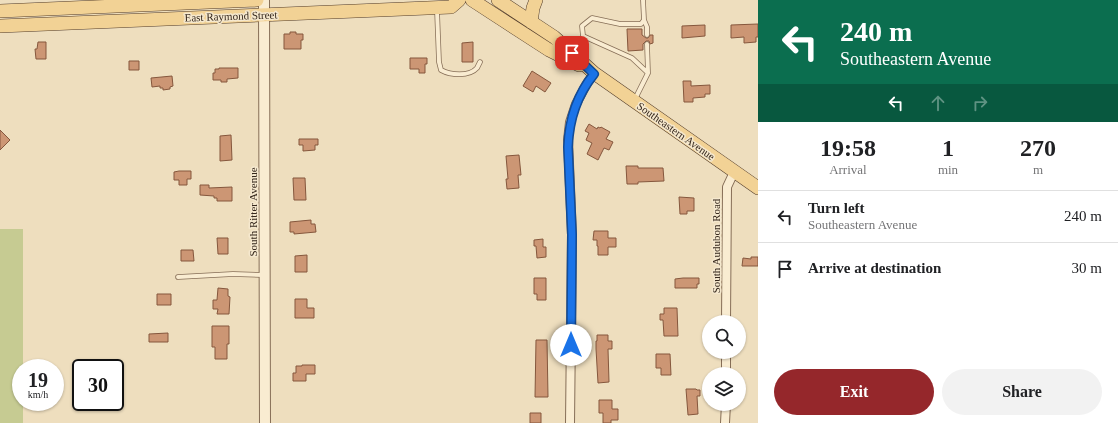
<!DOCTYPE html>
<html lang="en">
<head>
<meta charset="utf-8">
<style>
  body { margin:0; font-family:"Times New Roman",serif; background:#f2f2f2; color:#202124; height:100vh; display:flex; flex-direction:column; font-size:15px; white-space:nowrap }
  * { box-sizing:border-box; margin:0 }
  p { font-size:13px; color:#757577 }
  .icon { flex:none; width:22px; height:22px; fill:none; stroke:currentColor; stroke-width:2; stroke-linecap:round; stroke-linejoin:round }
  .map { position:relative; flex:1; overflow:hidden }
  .details { display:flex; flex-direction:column; background:#fff; width:360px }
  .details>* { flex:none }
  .guide { background:#0b6e4f; color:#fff; overflow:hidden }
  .buttons { position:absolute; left:702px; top:315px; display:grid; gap:8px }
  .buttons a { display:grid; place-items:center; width:44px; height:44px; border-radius:50%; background:#fff; box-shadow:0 1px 3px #0004; font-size:20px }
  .speed { position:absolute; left:12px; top:359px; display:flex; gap:8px; font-size:20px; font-weight:700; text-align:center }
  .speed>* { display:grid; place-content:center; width:52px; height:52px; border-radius:50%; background:#fff; box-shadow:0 1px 3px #0004; line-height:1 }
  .speed small { font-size:10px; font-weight:400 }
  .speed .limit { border:2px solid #111; border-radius:6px; background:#fff; color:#111 }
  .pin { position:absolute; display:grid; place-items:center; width:34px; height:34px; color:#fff; margin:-17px; border-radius:8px; box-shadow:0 2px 6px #0006 }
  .me { position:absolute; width:44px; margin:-22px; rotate:0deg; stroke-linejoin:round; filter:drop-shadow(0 0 3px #0008) }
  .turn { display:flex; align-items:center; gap:14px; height:84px; padding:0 16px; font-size:18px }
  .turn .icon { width:52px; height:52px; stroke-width:2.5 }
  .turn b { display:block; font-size:28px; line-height:34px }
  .lanes { display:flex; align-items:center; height:38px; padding:0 16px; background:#0003; justify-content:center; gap:20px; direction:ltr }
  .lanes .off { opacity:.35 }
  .eta { display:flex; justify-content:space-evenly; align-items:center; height:68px; text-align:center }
  .eta b { font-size:24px; font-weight:600; line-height:28px }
  .action { display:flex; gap:8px; margin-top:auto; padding:8px 16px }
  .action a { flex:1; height:46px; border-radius:24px; background:#95272b; color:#fff; font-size:16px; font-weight:600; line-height:46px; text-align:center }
  .action a+a { background:#f2f2f2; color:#202124 }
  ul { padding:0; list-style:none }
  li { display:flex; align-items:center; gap:12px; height:52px; padding:0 16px; border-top:1px solid #e0e0e0 }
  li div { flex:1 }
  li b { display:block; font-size:15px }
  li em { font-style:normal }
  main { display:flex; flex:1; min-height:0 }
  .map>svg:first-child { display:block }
  .green { fill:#c6cb92 }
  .building { fill:#cc9674; stroke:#85573d }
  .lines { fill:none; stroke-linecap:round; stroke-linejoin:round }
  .service-casing { stroke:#866e57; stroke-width:5.5 }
  .minor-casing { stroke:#866e57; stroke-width:10 }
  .tertiary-casing { stroke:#866e57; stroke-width:12 }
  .primary-casing { stroke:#533d2c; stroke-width:14 }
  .service { stroke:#f9ecd1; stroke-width:4 }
  .minor { stroke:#f9ecd1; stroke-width:8 }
  .tertiary { stroke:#f9ecd1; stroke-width:10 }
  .primary { stroke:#f2d295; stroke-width:13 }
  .route-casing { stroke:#114b97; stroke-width:10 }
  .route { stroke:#1a73e8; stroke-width:7 }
  .labels { text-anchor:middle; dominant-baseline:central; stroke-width:3; stroke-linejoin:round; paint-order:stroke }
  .street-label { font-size:11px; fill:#35271c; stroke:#f5e8ce }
</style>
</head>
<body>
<main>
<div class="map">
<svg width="758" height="423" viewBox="0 0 758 423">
  <rect width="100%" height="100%" fill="#eedebe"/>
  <path class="green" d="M0,229H23V368H21V402H23V423H0Z"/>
  <path class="building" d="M758,24V37H756V42L744,43V37L731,38V25Z
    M705,25V36L682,38V26Z
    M627,29H642V35L646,38H648L650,35H653V43L650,44L649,41H646L643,44V50L628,51Z
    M290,32H296V34H303V40H301V49H284V34H290Z
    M38,42H46V59H36L35,49H37Z
    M473,42V62H462V43Z
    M410,58H427V64H425V73H419V69H410Z
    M129,61H139V70H129Z
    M219,68H238V78L227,79V82H221V80H213V73H215V69H219Z
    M532,71L551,83L545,92L536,86L533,92L523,86Z
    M172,76L173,86L170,87V89L163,90V88H160V86L152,87L151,78Z
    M683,81H691V86L710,85V94H705V97L693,98V102H684Z
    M589,124L597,129L598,127L600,128L601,127L610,132L606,139L613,142L609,150L604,148L598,160L587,154L592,143L586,140L589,133L585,131Z
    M0,130L10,140L0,150Z
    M231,135L232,160L220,161V136Z
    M299,139H318V145H315V150L303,151V145H299Z
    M519,155L521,175H518L519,188L507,189L506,179H508L506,156Z
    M626,166H638V168H663L664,181L638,182V184H627Z
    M179,171H191V179H187V185H179V180H174V172Z
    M293,178H305L306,200H294Z
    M200,185H209V188L232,187V201H217V198H214V196L200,195Z
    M679,197L694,198V211H687V214H680Z
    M311,220V224H315L316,232L294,234V232H290V222Z
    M594,231H608V238H616V247H608V255H598V246H597V240H593Z
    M217,238H228V254H218Z
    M543,239V247H546V257L537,258L536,246H534V240Z
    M181,250H193L194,261H181Z
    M307,255V272H295V256Z
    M751,257H758V266H742L743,258L751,259Z
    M534,278H546V300H537V294H534Z
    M683,278H699V284H697V288H675V279Z
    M218,288L228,289V296L230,297L229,314H217L218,309H213V300H217Z
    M157,294H171V305H157Z
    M295,299H307V308H314V318H295Z
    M664,308H677L678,336H664L663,320H660V314H664Z
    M212,326H229V344H227V359H215V347H212Z
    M168,333V342H149V334Z
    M597,335H608V341H612V349H608L609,382L598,383L596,349V341H597Z
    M536,340H547L548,397H535Z
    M656,354H670L671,375H661V368H656Z
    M302,365H315V374H306V381H293V373H296V366H302Z
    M686,389H696L697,390H700V396H697L698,414L688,415Z
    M599,400H612V409H618V420H611V423H603V413H599Z
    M530,413H541V423H530Z"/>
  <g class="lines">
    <g class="service-casing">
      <path id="service" d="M437,10L439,62L441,70C450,75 469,77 477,68C478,66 479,64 480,62
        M644,20L647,27V35
        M647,44L648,73
        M635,99L648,73L632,58L583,36L582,26L592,18L620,24H641L644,20L643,0
        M178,277L233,274L264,275"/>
    </g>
    <g class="minor-casing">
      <path id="minor" d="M726,322L727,187L734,172
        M726,374V352
        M570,423L572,235L568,140L570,122L576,104L586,85L594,73
        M725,423L726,404"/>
    </g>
    <g class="tertiary-casing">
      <path id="tertiary" d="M264,0L265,423"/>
    </g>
    <g class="primary-casing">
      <path id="primary" d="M472,0L549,50L579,65
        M498,0L554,37L594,73L758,188
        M0,11L257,0
        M531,22L533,8L536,0
        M0,26L451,7L459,0"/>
    </g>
    <use href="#service" class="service"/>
    <use href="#minor" class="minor"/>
    <use href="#tertiary" class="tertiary"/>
    <use href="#primary" class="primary"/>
  </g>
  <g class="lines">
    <g class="route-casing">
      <path id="route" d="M571,345L572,235L568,147C569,120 577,95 594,74L572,53"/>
    </g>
    <use href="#route" class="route"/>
  </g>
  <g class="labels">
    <g class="street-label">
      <text transform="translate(231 16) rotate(-2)">East Raymond Street</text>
      <text transform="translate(676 131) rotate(35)">Southeastern Avenue</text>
      <text transform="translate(253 212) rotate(-90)">South Ritter Avenue</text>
      <text transform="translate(716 246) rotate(-90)">South Audubon Road</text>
    </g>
  </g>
</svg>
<div class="buttons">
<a><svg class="icon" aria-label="search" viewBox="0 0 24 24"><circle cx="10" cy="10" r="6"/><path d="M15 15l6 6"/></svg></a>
<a><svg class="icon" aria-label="layers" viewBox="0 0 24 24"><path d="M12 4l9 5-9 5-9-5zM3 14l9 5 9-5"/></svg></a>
</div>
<div class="speed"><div>19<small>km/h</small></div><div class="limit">30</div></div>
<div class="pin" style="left:572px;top:53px;background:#d93025"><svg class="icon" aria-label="arrive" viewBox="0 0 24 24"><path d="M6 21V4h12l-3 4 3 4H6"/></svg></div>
<svg class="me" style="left:571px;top:345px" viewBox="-20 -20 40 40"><circle r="19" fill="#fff"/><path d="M0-13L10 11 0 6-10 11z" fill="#1a73e8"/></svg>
</div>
<section class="details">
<div class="guide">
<div class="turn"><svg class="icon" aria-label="left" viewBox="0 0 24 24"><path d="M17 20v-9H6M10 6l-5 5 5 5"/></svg><div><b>240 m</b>Southeastern Avenue</div></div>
<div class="lanes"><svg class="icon" aria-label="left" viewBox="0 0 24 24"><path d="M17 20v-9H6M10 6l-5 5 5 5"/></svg><svg class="icon off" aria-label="ahead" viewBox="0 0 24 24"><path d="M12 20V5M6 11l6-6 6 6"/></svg><svg class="icon off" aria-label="right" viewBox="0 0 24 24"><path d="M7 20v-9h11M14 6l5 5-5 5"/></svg></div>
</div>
<div class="eta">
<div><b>19:58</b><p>Arrival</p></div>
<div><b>1</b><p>min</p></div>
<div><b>270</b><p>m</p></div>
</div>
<ul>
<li><svg class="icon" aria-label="left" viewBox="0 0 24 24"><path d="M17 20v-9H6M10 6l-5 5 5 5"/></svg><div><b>Turn left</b><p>Southeastern Avenue</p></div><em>240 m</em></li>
<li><svg class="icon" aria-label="arrive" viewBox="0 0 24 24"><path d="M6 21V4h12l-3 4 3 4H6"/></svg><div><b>Arrive at destination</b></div><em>30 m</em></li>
</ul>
<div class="action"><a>Exit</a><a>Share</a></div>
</section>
</main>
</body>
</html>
